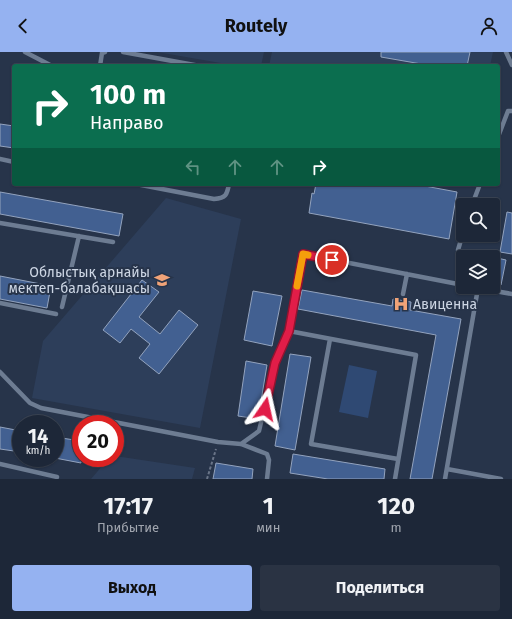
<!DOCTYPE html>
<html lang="ru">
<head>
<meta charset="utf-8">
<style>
  body { margin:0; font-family:"Fira Sans",sans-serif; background:#2a3343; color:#f1f3f6; height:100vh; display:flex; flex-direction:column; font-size:15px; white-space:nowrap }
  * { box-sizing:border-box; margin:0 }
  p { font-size:13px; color:#a0a5ae }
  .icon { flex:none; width:22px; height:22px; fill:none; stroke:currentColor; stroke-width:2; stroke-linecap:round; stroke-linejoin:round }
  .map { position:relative; height:427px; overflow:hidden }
  .panel { display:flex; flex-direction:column; background:#1d2738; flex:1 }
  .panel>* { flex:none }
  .guide { position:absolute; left:12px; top:12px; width:488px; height:122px; border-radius:4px; box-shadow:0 1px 3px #0004,0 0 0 1px #3b4453; background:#0b6e4f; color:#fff; overflow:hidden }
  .controls { position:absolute; left:456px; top:146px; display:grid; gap:8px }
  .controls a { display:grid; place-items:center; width:44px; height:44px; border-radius:4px; background:#1d2738; box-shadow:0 1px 3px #0004,0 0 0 1px #3b4453; font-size:20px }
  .speed { position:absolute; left:12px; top:363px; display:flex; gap:8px; font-size:20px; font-weight:700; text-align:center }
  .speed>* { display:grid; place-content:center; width:52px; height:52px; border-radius:50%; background:#1d2738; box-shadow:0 1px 3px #0004,0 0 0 1px #3b4453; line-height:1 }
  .speed small { font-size:10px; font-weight:400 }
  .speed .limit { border:6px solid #d22; background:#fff; color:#111 }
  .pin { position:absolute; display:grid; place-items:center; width:34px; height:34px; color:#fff; margin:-17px; border:2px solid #fff; border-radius:50%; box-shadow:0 1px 4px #0007 }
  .me { position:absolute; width:44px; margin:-22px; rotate:11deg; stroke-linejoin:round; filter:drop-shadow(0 0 3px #0008) }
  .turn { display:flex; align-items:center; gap:14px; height:84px; padding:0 12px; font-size:18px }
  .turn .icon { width:52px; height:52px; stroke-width:2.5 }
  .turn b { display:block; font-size:28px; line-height:34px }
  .lanes { display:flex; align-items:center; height:38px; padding:0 12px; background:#0003; justify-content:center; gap:20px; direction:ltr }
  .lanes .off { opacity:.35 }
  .eta { display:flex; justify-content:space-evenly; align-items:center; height:68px; text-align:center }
  .eta b { font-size:24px; font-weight:700; line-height:28px }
  .cta { display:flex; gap:8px; margin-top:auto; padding:8px 12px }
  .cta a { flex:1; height:46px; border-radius:4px; background:#95b2f1; color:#111; font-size:16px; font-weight:700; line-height:46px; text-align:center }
  .cta a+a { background:#2a3343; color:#f1f3f6 }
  header { display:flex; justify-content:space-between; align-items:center; height:52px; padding:0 12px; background:#95b2f1; color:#111; font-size:18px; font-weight:700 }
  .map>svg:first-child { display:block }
  .built { fill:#2d3e5a }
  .green { fill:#2f4973 }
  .building { fill:#426091; stroke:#93a3be }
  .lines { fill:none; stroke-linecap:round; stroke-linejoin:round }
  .path { stroke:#6a7588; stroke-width:2; stroke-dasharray:3 2; stroke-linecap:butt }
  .service { stroke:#6d7c92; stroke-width:4.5 }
  .route-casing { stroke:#92132f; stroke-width:10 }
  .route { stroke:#e11d48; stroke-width:7 }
  .slow { stroke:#f59e0b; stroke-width:7 }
  .labels { text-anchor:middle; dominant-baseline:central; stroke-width:4; stroke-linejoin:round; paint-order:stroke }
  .poi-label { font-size:14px; fill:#cdd6e4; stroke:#27344a; text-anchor:end }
</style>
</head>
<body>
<header><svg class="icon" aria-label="back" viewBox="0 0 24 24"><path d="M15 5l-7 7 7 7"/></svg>Routely<svg class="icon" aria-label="person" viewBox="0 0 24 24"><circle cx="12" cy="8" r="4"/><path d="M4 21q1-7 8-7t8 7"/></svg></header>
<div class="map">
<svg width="512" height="427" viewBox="0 0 512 427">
  <rect width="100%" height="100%" fill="#27344a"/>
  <path class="built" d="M157,0H264L261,14H238Z
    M272,0H493L490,14H269Z
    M166,146L241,167L200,376L32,346L43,289Z
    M115,404L195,416L192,427H91L109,406H115Z"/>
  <path class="green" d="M349,313L377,319L368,366L339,360Z"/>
  <path class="building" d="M381,0H470L467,14H433L381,5Z
    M0,72L14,74V96L0,94Z
    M316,132H414L457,140L449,187L309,161L312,141L314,142Z
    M0,140L123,162L119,184L0,162Z
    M507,160L512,161V202L500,200Z
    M497,206L506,208L501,233L493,232Z
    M0,224L51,234L47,256L0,247Z
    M142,228L159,240L139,265L160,282L179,258L198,273L159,322L139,306L150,292L131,277L120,291L103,278Z
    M302,238L392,254L393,247L411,250L410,258L461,267L432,427H410L436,283L298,257Z
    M253,239L282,244L272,294L244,288Z
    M290,302L311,305L295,398L275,394Z
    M246,309L267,313L258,367L238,364Z
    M0,375L21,379V400L0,397Z
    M55,385L81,389V411L55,406Z
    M293,402L385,417L384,427H328L290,421Z
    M216,411L253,417L252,427H213Z"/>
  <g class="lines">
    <path class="path" d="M207,427L216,397"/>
    <path class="service" d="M25,0L52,14
      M123,0L200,14
      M506,0L512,13
      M100,14L102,1L105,0
      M498,85L508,59H512
      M0,107L14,110
      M136,132L214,147C226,146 227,143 229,132
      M472,153L480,132
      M0,171L113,190
      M463,181L458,198L463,218
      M472,235L512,242
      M403,242L407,222
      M0,251L56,262
      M62,255L79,184
      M289,279L416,303L395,427
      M330,287L311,392L398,407
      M0,320L30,351L41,356L218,390L241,392L267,402L269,408L267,427
      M241,392L259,379L275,311L289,279L303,202L463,233
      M0,412L57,425
      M447,417L501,427
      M445,427L478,236L477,235"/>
  </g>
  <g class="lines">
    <g class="route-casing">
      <path id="route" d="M265,357L275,311L289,279L303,202L332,208"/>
    </g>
    <use href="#route" class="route"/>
    <path class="slow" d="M297,234L303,202L308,203"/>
  </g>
  <defs>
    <g id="school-bare" transform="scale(1.2)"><path d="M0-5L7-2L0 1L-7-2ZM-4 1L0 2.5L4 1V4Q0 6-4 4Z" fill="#f0a378" stroke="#27344a" stroke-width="2.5" paint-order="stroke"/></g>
    <g id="hospital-bare" transform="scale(1.2)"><path d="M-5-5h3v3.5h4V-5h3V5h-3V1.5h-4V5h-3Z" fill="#f0a378" stroke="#27344a" stroke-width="2.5" paint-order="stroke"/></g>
  </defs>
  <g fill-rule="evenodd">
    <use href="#school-bare" x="162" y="228"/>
    <use href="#hospital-bare" x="401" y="252"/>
  </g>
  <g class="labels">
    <g class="poi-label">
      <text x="150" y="220">Облыстық арнайы<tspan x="150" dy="16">мектеп-балабақшасы</tspan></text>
      <text x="413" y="252" text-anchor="start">Авиценна</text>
    </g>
  </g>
</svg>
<div class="controls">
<a><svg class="icon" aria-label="search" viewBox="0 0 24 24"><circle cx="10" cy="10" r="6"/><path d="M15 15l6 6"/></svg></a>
<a><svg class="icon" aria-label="layers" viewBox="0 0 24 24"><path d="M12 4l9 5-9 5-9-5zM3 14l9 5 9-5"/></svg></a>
</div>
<div class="speed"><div>14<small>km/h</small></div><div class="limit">20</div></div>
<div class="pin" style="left:332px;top:208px;background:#d93025"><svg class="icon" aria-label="arrive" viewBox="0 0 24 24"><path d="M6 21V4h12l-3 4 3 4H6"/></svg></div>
<svg class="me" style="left:265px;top:357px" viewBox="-20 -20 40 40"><path d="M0-17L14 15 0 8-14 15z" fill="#e11d48" stroke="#fff" stroke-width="4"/></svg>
<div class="guide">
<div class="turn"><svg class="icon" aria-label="right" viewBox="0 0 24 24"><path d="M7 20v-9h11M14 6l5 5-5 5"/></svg><div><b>100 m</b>Направо</div></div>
<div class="lanes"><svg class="icon off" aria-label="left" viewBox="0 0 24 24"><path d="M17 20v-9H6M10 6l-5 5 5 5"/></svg><svg class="icon off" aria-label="ahead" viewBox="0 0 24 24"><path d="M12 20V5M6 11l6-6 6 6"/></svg><svg class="icon off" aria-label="ahead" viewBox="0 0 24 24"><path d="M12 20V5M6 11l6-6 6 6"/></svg><svg class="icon" aria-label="right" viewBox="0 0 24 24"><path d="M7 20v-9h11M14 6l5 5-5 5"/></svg></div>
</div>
</div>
<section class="panel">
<div class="eta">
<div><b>17:17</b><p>Прибытие</p></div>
<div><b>1</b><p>мин</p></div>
<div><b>120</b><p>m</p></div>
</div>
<div class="cta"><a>Выход</a><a>Поделиться</a></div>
</section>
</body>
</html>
